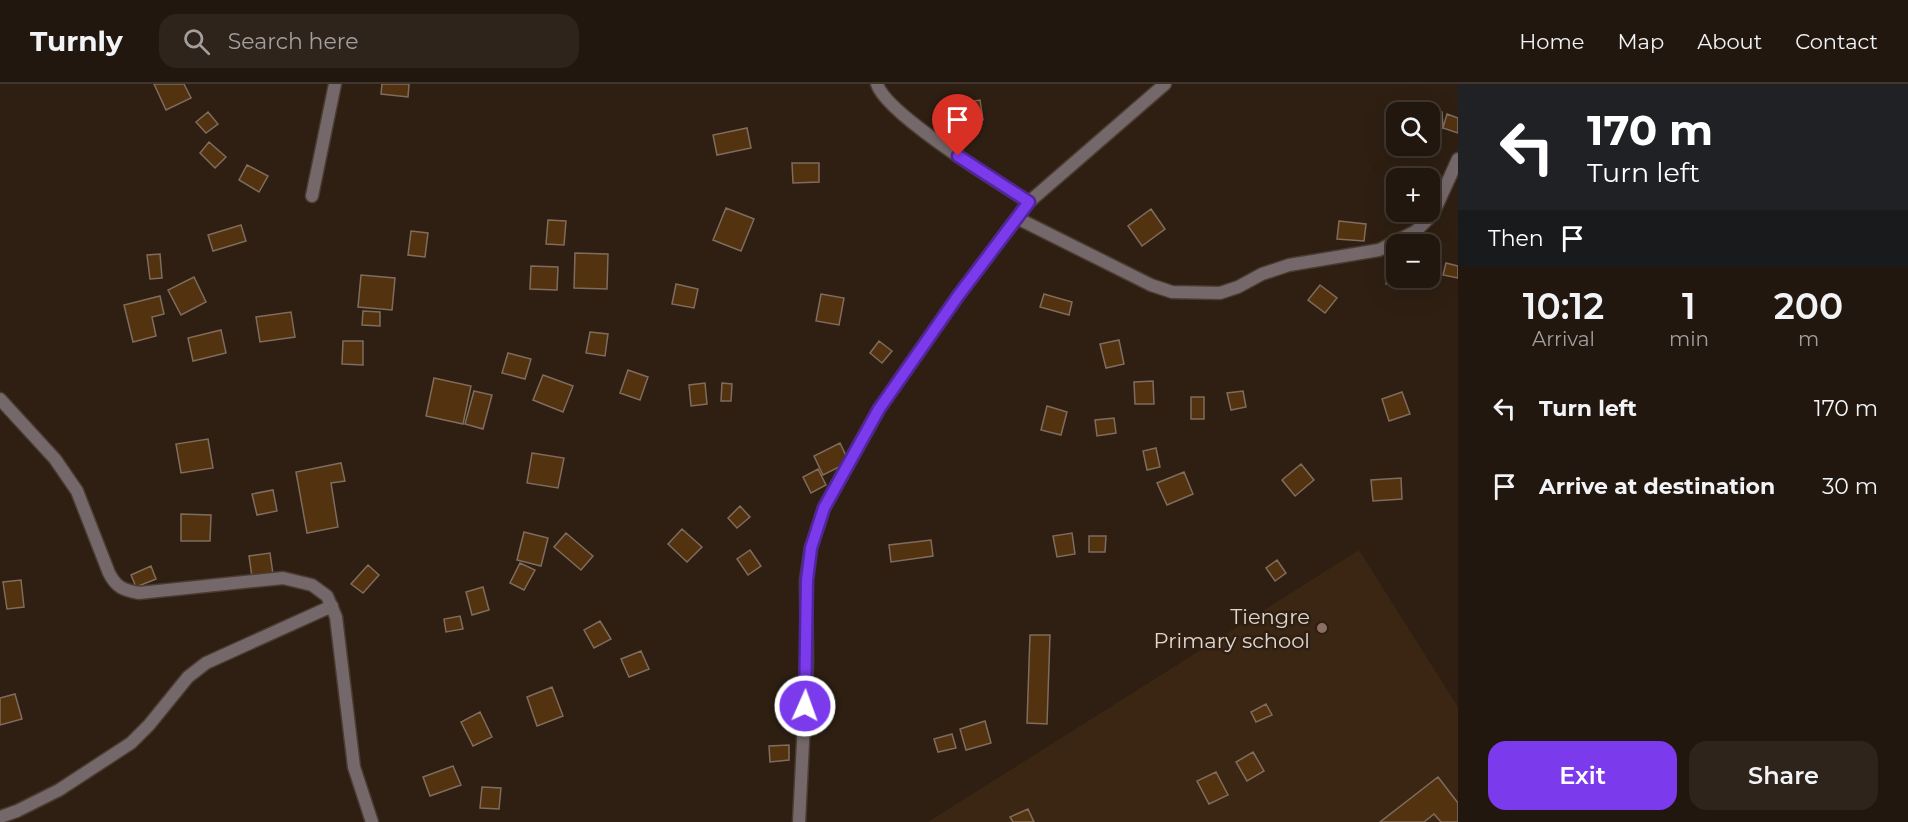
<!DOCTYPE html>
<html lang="en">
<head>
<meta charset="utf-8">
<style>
  body { margin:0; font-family:Montserrat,sans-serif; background:#2e241c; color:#f1f3f6; height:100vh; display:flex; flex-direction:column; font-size:22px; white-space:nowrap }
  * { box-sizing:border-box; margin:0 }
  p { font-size:20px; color:#a29f9e }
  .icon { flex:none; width:33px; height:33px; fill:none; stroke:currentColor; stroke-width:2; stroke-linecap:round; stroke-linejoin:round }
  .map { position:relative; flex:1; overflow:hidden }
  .panel { display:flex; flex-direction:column; background:#22170e; width:450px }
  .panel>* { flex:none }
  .top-card { background:#202124; color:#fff; overflow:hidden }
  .fabs { position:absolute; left:1386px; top:18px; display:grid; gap:12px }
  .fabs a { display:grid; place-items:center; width:54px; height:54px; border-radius:12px; background:#22170e; box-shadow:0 6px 24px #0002,0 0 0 2px #3f362e; font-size:30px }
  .pin { position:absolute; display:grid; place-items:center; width:51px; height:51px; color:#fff; margin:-62px -26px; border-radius:50% 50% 50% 0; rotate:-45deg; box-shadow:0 0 6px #0007 }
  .pin .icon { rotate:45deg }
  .me { position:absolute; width:66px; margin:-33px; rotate:2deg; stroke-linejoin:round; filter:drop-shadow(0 0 4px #0008) }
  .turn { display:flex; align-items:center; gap:21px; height:126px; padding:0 30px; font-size:27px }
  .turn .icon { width:78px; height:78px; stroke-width:2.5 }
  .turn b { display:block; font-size:42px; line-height:51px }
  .then { display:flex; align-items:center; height:57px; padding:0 30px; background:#0003; gap:12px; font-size:22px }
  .eta { display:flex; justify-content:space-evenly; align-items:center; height:102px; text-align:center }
  .eta b { font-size:36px; font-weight:600; line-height:42px }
  .button { display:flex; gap:12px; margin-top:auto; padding:12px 30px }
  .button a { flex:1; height:69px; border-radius:18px; background:#7c3aed; color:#fff; font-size:24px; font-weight:600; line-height:69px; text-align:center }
  .button a+a { background:#2e241c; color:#f1f3f6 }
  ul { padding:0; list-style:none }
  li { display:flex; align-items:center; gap:18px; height:78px; padding:0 30px }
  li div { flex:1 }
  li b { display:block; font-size:22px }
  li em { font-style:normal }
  header { display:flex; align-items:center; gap:36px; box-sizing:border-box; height:84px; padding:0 30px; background:#22170e; border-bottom:2px solid #3f362e }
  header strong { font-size:28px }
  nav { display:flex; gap:33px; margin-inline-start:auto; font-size:21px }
  .search { width:420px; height:54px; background:#2e241c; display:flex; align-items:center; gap:15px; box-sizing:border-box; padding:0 21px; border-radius:18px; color:#a29f9e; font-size:22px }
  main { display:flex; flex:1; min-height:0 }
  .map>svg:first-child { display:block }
  .built { fill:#3a2613 }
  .building { fill:#533210; stroke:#7f6c5d; stroke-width:1.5 }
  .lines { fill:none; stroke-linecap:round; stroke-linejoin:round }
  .minor-casing { stroke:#4a3c30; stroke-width:15 }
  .minor { stroke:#74686a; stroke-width:12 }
  .route-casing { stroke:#51269a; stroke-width:15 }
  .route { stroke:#7c3aed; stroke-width:10 }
  .education-dot { fill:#8d6e63; stroke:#2e1f12; stroke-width:2 }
  .labels { text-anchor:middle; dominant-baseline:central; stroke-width:5; stroke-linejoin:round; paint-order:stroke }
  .poi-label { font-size:21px; fill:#e0d6cd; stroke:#2e1f12; text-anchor:end }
</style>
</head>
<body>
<header>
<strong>Turnly</strong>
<div class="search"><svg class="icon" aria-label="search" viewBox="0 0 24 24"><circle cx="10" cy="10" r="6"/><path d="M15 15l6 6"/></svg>Search here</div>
<nav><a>Home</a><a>Map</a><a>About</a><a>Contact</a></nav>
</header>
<main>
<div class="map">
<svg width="1458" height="738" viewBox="0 0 1458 738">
  <rect width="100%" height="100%" fill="#2e1f12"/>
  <path class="built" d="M1359,466L1458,623V738H928Z"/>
  <path class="building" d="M154,0H184L191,14L166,26Z
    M382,0H409L408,13L381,10Z
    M980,16L983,36L964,39L961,19Z
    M208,28L218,40L206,49L196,38Z
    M1442,28L1443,44L1430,45V29Z
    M1447,30L1458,34V49L1443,44Z
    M747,44L751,64L717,71L713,51Z
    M209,58L226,73L215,84L200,69Z
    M792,79H819V98L793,99Z
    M247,81L268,92L259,108L239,96Z
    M726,124L754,135L741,167L713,156Z
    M1151,125L1165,145L1142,162L1128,142Z
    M548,136L566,137L564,161L546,160Z
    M1339,137L1366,140L1364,157L1337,155Z
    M241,141L246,157L213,167L208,151Z
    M411,147L428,149L425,173L408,171Z
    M575,169L608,170L607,205L574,204Z
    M160,170L162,194L150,195L147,171Z
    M1392,172L1396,173V194H1412L1409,205L1386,200Z
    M1446,179L1458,182V194L1443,191Z
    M531,182L558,183L557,206L530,205Z
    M361,191L395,194L392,226L358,223Z
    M194,193L206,218L181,231L168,206Z
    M676,200L698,205L694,224L672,220Z
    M1320,201L1337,214L1325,229L1308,216Z
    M821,210L844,214L839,241L816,237Z
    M1044,210L1072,218L1069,231L1040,223Z
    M160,212L164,230L152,233L156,252L133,258L124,221Z
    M363,227L380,228V242L362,241Z
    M291,228L295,253L260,258L256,233Z
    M221,246L226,269L193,277L188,254Z
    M590,248L608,250L605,272L586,269Z
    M1119,256L1124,280L1106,284L1100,260Z
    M343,257H363V281L342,280Z
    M879,257L892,267L882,279L870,269Z
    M508,269L531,275L525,295L502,289Z
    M628,286L648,293L640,316L620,309Z
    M543,291L573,302L563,328L533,316Z
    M434,294L471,302L463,340L426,332Z
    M1153,297L1154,320H1135L1134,298Z
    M705,299L707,320L691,322L689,301Z
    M722,299L732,300L731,317H721Z
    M474,307L492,311L483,345L465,340Z
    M1243,307L1246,323L1231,326L1227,309Z
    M1402,308L1410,330L1389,337L1382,315Z
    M1191,313H1204V335H1191Z
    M1047,322L1067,328L1061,351L1041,346Z
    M1114,334L1116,349L1097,352L1095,336Z
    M208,355L213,384L181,389L176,360Z
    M840,359L849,378L823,391L814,372Z
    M1156,364L1160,383L1147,386L1143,367Z
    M532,369L564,374L558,404L527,399Z
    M341,379L345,397L331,399L338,443L307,449L296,388Z
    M1301,380L1314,396L1295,412L1282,396Z
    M818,385L826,401L811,409L803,393Z
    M1184,388L1193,410L1167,421L1157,399Z
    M1401,394L1402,415L1373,417L1371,396Z
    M273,406L277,427L257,431L252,410Z
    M740,422L750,433L737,444L728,434Z
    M181,430L211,431L210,457H181Z
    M682,445L702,463L687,478L668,460Z
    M524,448L548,454L541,482L517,476Z
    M566,449L593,472L581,486L554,463Z
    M1072,449L1075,470L1057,473L1053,452Z
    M1089,452H1106L1105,468H1089Z
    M931,456L933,472L891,478L889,461Z
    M750,466L761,482L748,491L737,475Z
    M270,469L273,490L252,493L249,472Z
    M1277,476L1286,489L1275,497L1266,484Z
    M520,479L535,486L524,506L510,499Z
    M368,481L379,491L363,509L351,500Z
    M151,482L156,495L136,503L131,491Z
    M21,496L24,523L7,525L3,498Z
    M483,503L489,526L472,531L466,508Z
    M460,532L463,545L446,548L444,535Z
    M600,537L611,555L594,564L584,546Z
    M1030,551H1050L1047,640L1027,639Z
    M641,567L649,585L629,593L621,575Z
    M552,603L563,632L537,642L527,613Z
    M15,610L22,635L0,641V614Z
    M1266,620L1272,631L1256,638L1251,628Z
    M480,628L492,653L473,662L461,638Z
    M985,637L991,659L966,666L960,645Z
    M952,650L956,664L938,668L934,655Z
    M789,661V676L770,678L769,662Z
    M1253,668L1264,687L1247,697L1236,678Z
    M453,682L461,701L430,712L423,693Z
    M1216,688L1228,711L1209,720L1197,697Z
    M1438,693L1458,719V738H1441L1434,730L1424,738H1380Z
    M482,703L501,704L499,725L480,724Z
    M1028,725L1034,738H1013L1010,733Z"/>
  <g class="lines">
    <g class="minor-casing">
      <path id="minor" d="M877,0C886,30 999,99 1029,118
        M312,112L335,0
        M1017,134L1151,201L1172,208L1220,209L1238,203L1262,190L1289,181L1379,166L1416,147L1433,130L1458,75
        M0,315L55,375L77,407L109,489C116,503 123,506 139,509L283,494L312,501L327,512L336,533L354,683L372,738
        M0,733L17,727L59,706L131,659L149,641L188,593L206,579L332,522
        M799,738L807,578L806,496L811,464L824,424L879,325L958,212L1029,118L1165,0"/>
    </g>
    <use href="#minor" class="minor"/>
  </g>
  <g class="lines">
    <g class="route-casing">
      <path id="route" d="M805,622L807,496L811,464L824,424L879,325L958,212L1029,118L958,72"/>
    </g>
    <use href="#route" class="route"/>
  </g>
  <circle class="education-dot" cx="1322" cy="544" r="6"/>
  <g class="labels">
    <g class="poi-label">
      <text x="1310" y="532">Tiengre<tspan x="1310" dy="24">Primary school</tspan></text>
    </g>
  </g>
</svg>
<div class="fabs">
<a><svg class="icon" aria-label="search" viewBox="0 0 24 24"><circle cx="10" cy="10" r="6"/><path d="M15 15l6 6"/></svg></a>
<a>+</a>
<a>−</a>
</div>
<div class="pin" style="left:958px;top:72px;background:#d93025"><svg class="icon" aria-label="arrive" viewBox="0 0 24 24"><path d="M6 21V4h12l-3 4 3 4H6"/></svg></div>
<svg class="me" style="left:805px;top:622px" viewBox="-20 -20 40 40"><circle r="17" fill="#7c3aed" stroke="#fff" stroke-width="3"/><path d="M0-11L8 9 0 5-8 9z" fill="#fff"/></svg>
</div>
<section class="panel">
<div class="top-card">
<div class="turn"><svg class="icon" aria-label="left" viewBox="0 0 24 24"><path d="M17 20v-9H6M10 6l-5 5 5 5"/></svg><div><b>170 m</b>Turn left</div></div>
<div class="then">Then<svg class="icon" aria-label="arrive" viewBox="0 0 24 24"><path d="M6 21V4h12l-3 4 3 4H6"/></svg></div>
</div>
<div class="eta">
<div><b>10:12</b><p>Arrival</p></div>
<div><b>1</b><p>min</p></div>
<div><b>200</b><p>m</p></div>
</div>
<ul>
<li><svg class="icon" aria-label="left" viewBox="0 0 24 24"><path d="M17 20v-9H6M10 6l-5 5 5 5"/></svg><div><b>Turn left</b></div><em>170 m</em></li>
<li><svg class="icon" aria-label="arrive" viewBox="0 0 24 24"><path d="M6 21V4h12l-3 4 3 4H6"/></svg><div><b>Arrive at destination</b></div><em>30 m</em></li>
</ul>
<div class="button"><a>Exit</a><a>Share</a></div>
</section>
</main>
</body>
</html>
